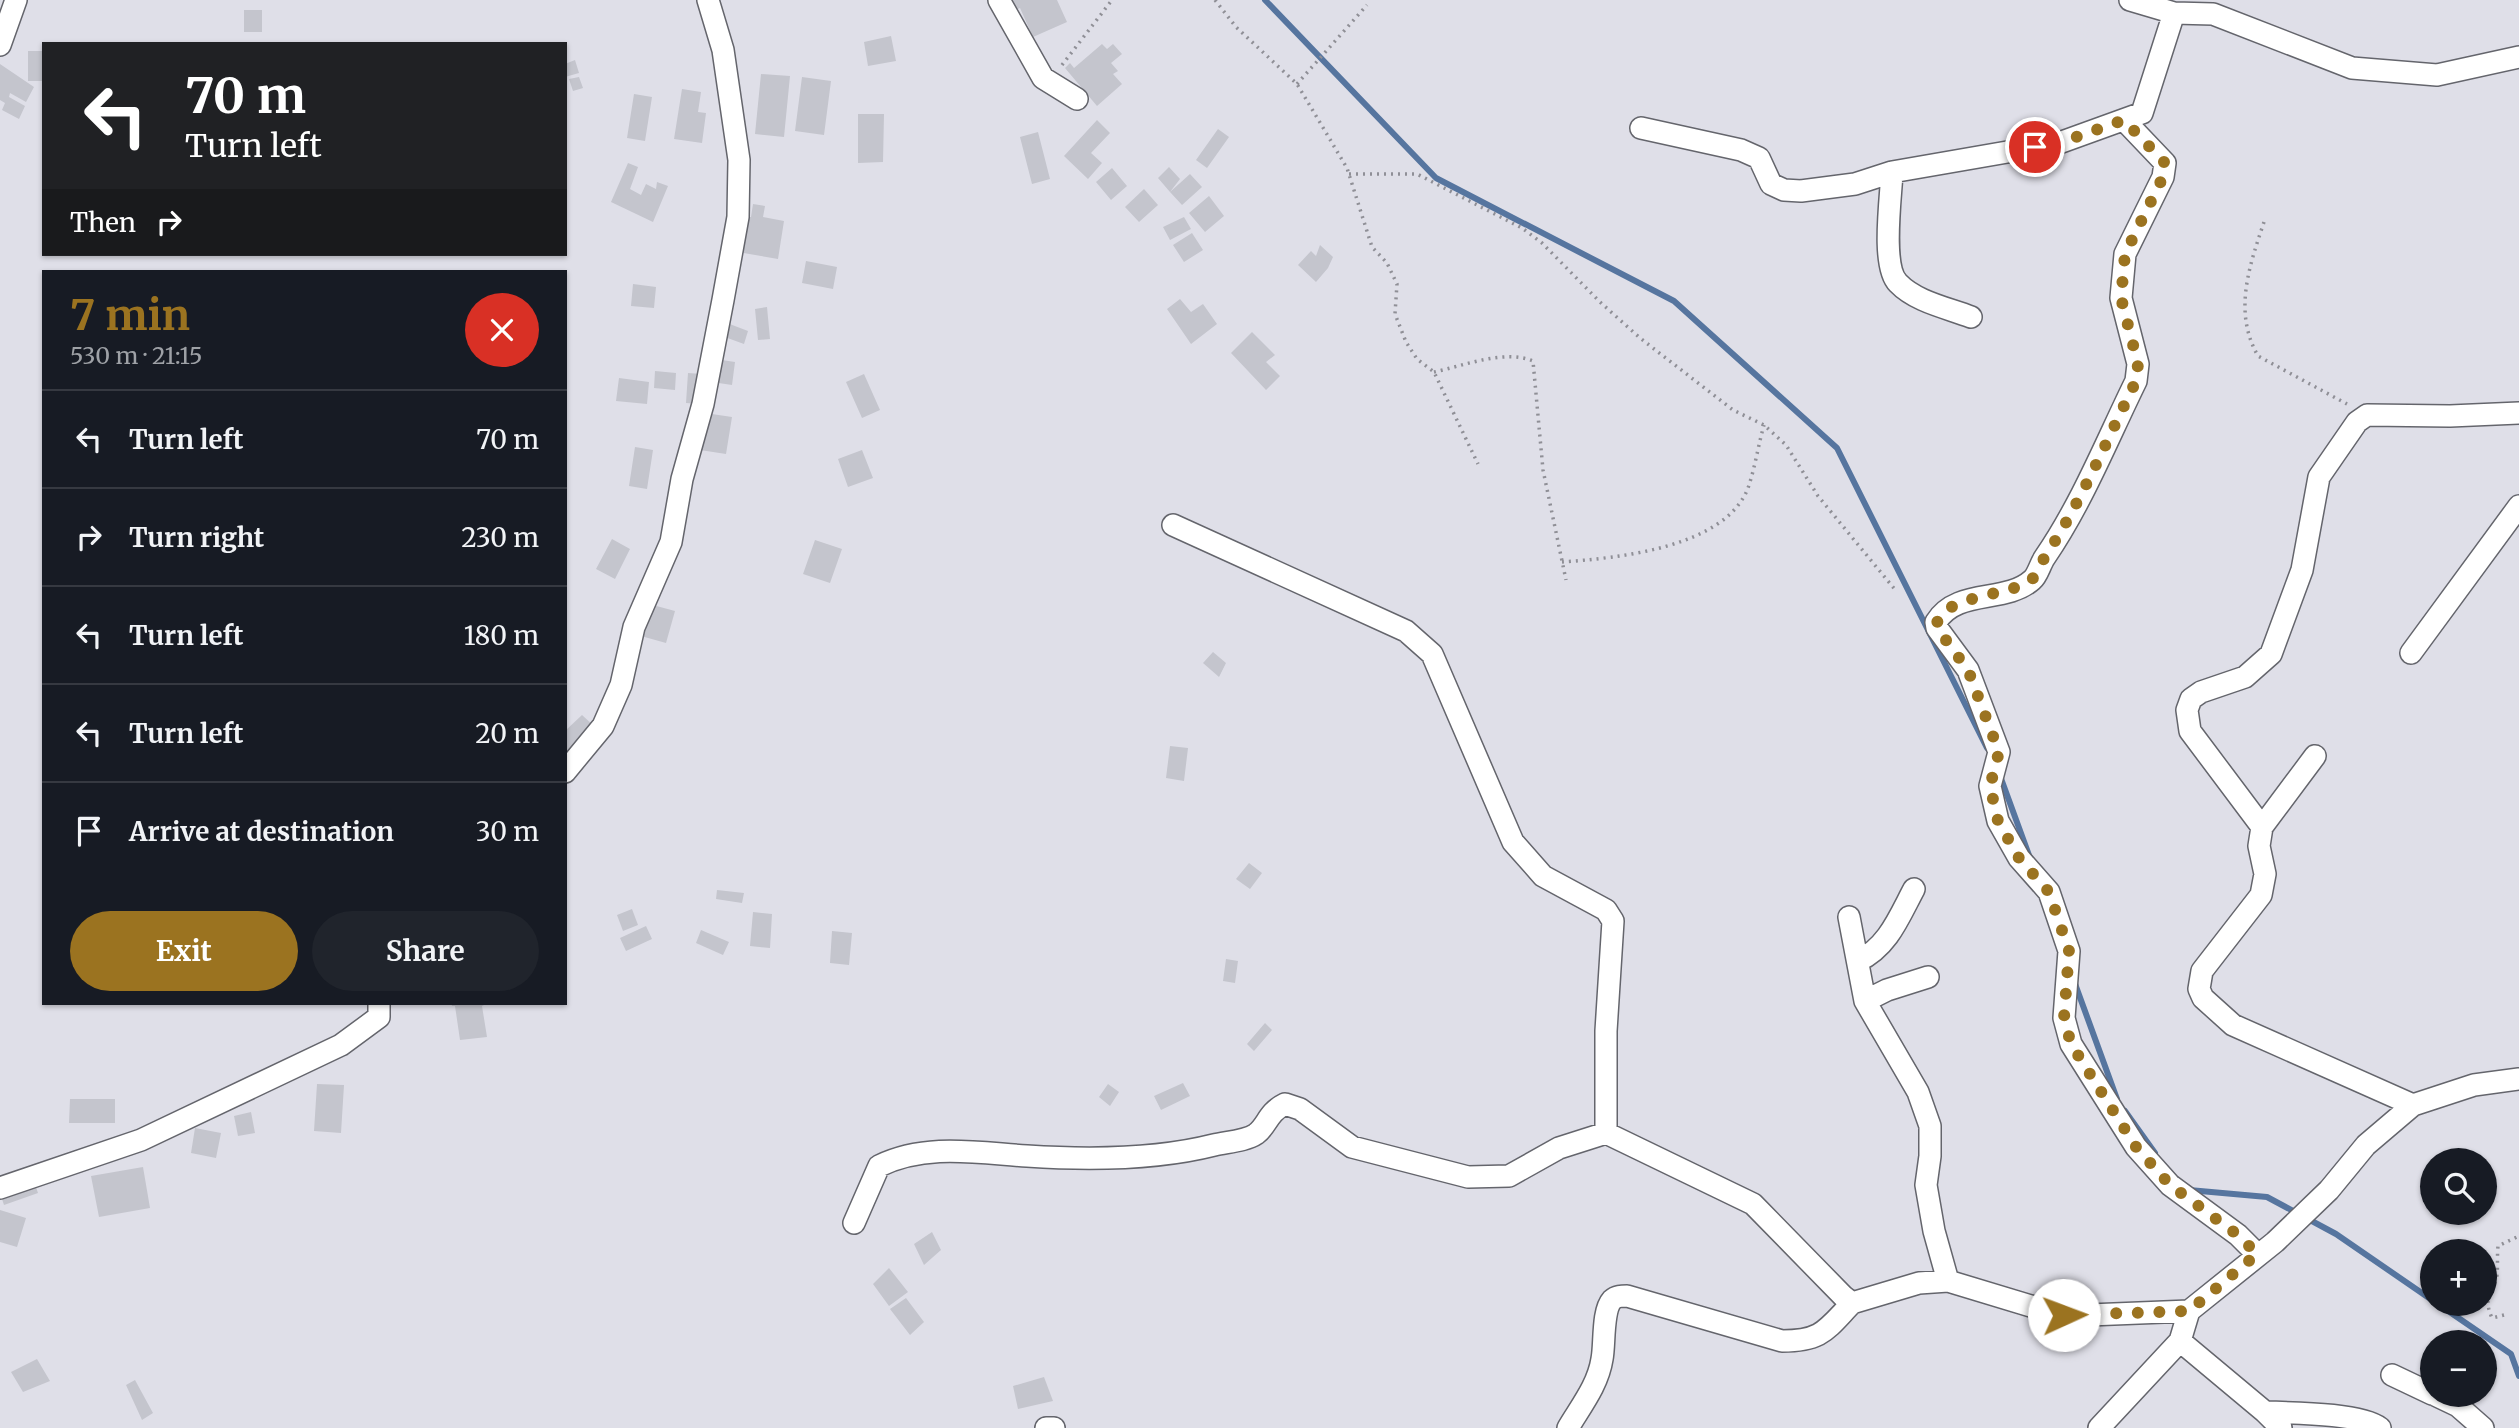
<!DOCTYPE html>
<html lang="en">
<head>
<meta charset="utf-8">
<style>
  body { margin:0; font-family:Merriweather,serif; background:#20242c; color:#f1f3f6; height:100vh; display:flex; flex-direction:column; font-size:26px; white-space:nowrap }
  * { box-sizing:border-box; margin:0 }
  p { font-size:23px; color:#9ea1a6 }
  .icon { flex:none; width:38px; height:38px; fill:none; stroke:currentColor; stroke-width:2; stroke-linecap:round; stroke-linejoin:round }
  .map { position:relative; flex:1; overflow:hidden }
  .details { position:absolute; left:42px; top:270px; width:525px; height:735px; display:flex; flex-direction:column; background:#171b24; border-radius:0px; box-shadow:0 2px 5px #0004 }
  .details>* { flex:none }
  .guide { position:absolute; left:42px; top:42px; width:525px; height:214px; border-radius:0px; box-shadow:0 2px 5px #0004; background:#202124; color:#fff; overflow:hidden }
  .fabs { position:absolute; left:2420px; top:1148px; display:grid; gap:14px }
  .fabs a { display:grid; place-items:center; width:77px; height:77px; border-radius:50%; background:#171b24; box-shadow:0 2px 5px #0004; font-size:35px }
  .pin { position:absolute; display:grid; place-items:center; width:60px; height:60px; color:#fff; margin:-30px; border:4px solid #fff; border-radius:50%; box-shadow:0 2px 7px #0007 }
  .me { position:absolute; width:77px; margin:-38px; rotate:88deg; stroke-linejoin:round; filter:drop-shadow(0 0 5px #0008) }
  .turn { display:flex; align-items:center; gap:24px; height:147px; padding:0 28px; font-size:32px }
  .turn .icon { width:91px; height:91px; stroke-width:2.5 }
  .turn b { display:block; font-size:49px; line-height:60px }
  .then { display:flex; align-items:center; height:66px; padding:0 28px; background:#0003; gap:14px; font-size:26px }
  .round { display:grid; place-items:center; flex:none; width:74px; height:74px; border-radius:37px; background:#20242c }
  .headline { display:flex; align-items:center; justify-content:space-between; height:119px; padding:0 28px }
  h1 { font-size:42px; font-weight:700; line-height:52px; color:#9b7320 }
  .action { display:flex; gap:14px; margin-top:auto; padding:14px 28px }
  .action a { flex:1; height:80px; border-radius:42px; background:#9b7320; color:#fff; font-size:28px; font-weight:700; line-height:80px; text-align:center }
  .action a+a { background:#20242c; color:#f1f3f6 }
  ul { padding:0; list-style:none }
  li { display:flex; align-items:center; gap:21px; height:98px; padding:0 28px; border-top:2px solid #363941 }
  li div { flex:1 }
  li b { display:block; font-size:26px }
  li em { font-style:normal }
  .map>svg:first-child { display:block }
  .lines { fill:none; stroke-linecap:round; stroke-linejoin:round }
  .stream { stroke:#56759f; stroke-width:6 }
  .building { fill:#c4c5cd }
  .minor-casing { stroke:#64656c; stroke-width:24 }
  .path { stroke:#8f8f96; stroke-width:3.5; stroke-dasharray:2 5; stroke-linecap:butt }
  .minor { stroke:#fff; stroke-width:21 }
  .route { stroke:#9b7320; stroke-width:12; stroke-dasharray:0 21.6 }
</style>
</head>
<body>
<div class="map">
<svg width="2519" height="1428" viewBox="0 0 2519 1428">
  <rect width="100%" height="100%" fill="#dfdfe8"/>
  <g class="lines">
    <path class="stream" d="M1265,0L1436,178L1674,301L1837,448L1987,748
      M1999,773L2030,858
      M2074,981L2117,1099
      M2125,1111L2155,1153
      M2189,1190L2267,1197L2336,1234L2432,1300
      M2438,1304L2511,1354L2519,1376"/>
  </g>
  <path class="building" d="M1008,0H1057L1067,22L1033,37L1020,8L1013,11Z
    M244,10H262V32H244Z
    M891,36L896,61L868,66L864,42Z
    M1102,44L1107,49L1113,44L1122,54L1111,63L1118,71L1113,74L1122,84L1097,106L1065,68L1070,63L1074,68Z
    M28,51H44V81H28Z
    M575,60L579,73L565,77V64Z
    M0,64L34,87L26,102L10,93L9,97L25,106L19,119L2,110L5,103L0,100Z
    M761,74L790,76L784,137L755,134Z
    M579,77L583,88L573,91L569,79Z
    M802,77L831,81L824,135L795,131Z
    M682,89L701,92L698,112L706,113L702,143L674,139Z
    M634,94L652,97L645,141L627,138Z
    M858,114H884L883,162L858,163Z
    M1097,120L1110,133L1091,153L1102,163L1088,179L1064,156Z
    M1218,129L1229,137L1207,168L1196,160Z
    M1038,132L1050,179L1032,184L1020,137Z
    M628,163L638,167L630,189L641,195L646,184L656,189L657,182L668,186L653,222L611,202Z
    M1169,167L1180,179L1170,192L1158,178Z
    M1112,168L1127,186L1111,200L1096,182Z
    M1190,174L1202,187L1182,205L1170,192Z
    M1144,189L1158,205L1139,222L1125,207Z
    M1209,196L1224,216L1205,232L1189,213Z
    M753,204L765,206L763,217L784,221L778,259L738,252L744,216L751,217Z
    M1184,217L1191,229L1170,240L1163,227Z
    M1192,233L1203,250L1184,262L1173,245Z
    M1320,245L1333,257L1328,268L1316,282L1298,265L1311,251L1316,256Z
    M806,261L837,267L833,289L802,283Z
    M633,284L656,287L654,308L631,306Z
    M1180,299L1191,312L1203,304L1217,324L1191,344L1167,309Z
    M767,307L770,339L758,340L755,309Z
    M727,323L748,331L744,344L722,336Z
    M1252,332L1275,355L1266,362L1280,376L1266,390L1231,353Z
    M715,359L735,362L732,385L712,382Z
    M655,371L676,373L675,390L654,388Z
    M688,373L702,374L700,404L686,403Z
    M864,374L880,410L862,418L846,382Z
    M619,378L649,382L647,404L616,401Z
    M705,413L732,417L726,454L700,450Z
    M635,447L653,450L647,489L629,486Z
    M862,450L873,478L848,487L838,459Z
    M612,539L630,549L615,579L596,569Z
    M815,540L842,549L830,583L803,574Z
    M649,604L675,611L666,643L641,636Z
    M1213,652L1226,663L1219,677L1203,663Z
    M582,715L594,726L565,755V731Z
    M1170,746L1188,748L1184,781L1166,778Z
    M1249,863L1262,873L1250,889L1236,879Z
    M717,890L744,893L742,903L716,899Z
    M632,909L638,925L623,931L617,915Z
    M753,912L772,914L770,948L750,946Z
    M646,926L652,939L626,951L620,938Z
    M701,930L729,942L723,955L696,943Z
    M832,931L852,933L849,965L830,963Z
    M1226,959L1238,961L1235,983L1223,981Z
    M451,1003H488L482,1006L487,1037L460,1040L455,1006H452Z
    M1265,1023L1272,1030L1254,1051L1247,1044Z
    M1183,1083L1190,1096L1161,1110L1154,1096Z
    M317,1084L344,1085L341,1133L314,1131Z
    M1108,1084L1119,1092L1110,1106L1099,1097Z
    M70,1099H115V1123H69Z
    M251,1112L255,1133L238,1136L234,1116Z
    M195,1128L221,1133L216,1158L191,1153Z
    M143,1167L150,1208L99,1217L91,1176Z
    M34,1181L38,1193L4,1205L0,1193Z
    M0,1210L26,1218L17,1247L0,1242Z
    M932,1232L941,1250L924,1265L914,1244Z
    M889,1268L908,1292L889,1306L873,1284Z
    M906,1298L924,1322L910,1335L890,1309Z
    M37,1359L50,1381L23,1392L11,1372Z
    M1044,1377L1053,1401L1018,1409L1013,1386Z
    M135,1380L153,1413L142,1420L126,1385Z"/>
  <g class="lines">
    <g class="minor-casing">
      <path id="minor" d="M999,0L1043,78L1077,99
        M2130,0L2174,13L2213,14L2352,68L2437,75L2519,57
        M0,45L16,0
        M2124,120L2165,163L2163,177L2125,254L2121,298L2138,364L2136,381C2107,440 2082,503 2045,557C2040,564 2038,575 2032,580C2005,604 1957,588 1936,622L1937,628L1968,670L1999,752L1990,786L1998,821L2019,858L2049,892L2069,951L2064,1018L2071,1044L2136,1147L2170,1185L2238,1235L2257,1254
        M1641,128L1741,150L1759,158L1771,184L1784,190L1801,191L1855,184L1892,172L2059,143L2142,113L2174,13
        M1892,172C1891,197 1881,266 1898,283C1916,302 1948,308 1971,317
        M1173,525L1406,631L1432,654L1513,842L1543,876L1606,910L1613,921L1606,1031V1133
        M2411,653L2519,506
        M2315,756L2262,827L2259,846L2265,874L2261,895L2202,971L2199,989L2203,998L2233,1025L2413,1105
        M565,772L603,726L621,685L634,627L671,542L682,479L703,404L723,300L738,217L739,160L723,50L708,0
        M2262,827L2190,731L2187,710L2191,699L2201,692L2245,677L2271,654L2302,570L2319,477L2357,422L2367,415L2450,416L2519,413
        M1849,917L1865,1001L1918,1092L1930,1126V1156L1926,1185L1934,1231L1948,1281
        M1858,961C1888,947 1899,917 1914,889
        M1865,1001L1887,990L1928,977
        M0,1188L141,1140L341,1045L379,1017V1003
        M854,1223L879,1166C926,1143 978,1153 1027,1156C1088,1160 1155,1160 1214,1145C1226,1142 1246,1141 1256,1134C1268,1125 1267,1113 1285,1104L1300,1109L1352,1147L1468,1177L1509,1176L1559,1148L1606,1133L1753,1204L1843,1296L1852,1303L1919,1283L1948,1281L2064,1316L2189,1311L2275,1242L2329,1190L2366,1145L2413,1105L2474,1085L2519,1079
        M2180,1341L2265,1412L2281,1428
        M2392,1375L2432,1394
        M2435,1395L2458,1406L2483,1428
        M2265,1412C2292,1413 2360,1413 2380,1428
        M1046,1428H1054
        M1568,1428C1581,1406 1598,1385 1602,1359C1605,1345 1602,1311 1612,1300C1616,1296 1622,1296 1627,1296L1782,1341C1822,1341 1826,1330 1852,1303
        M2099,1428L2180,1341L2189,1311"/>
    </g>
    <path class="path" d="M1215,0L1236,27L1297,84L1347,168L1372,247L1387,263L1397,284L1395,314L1406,342L1417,359L1434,372L1478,464
      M1062,65L1112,0
      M1297,84L1367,5
      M1349,174H1417L1522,228L1542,243L1600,302L1640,338L1733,410L1764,425L1786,445L1818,496L1897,592
      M2264,222C2249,267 2233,312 2258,356L2347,404
      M1434,372C1463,366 1504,349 1533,361L1543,470L1566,580
      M1562,562C1617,558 1725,548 1748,488C1755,468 1758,446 1764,425
      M2504,1315L2492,1318C2482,1295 2493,1295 2497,1275C2498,1266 2497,1256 2498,1246L2519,1236"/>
    <use href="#minor" class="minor"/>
  </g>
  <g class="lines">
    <path class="route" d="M2035,147L2059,143L2124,120L2165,163L2163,177L2125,254L2121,298L2138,364L2136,381C2107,440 2081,502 2045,557C2040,564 2037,575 2031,580C2013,596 1933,596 1937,628L1968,670L1999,752L1990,786L1998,821L2019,858L2049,892L2069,951L2064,1018L2071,1044L2136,1147L2170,1185L2238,1235L2257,1254L2189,1311L2064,1315"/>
  </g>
</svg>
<div class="fabs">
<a><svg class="icon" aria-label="search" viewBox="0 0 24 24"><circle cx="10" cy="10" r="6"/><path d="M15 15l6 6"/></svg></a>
<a>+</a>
<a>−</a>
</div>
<div class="pin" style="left:2035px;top:147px;background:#d93025"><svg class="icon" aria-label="arrive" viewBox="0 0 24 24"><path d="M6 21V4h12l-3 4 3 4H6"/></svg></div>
<svg class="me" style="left:2064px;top:1315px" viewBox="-20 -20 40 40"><circle r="19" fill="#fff"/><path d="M0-13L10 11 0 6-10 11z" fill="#9b7320"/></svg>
<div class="guide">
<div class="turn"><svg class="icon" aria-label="left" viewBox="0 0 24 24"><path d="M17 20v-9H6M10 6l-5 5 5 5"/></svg><div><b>70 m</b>Turn left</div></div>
<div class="then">Then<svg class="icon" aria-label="right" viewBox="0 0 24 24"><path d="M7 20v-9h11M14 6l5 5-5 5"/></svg></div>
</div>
<section class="details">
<div class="headline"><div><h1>7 min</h1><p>530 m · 21:15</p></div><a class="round" style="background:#d93025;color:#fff"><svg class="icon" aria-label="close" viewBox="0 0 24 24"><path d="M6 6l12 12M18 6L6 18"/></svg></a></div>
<ul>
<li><svg class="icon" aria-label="left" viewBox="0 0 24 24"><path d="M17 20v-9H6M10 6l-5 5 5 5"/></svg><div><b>Turn left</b></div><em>70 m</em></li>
<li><svg class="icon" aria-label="right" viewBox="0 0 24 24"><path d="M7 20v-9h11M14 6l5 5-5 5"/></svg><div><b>Turn right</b></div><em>230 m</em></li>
<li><svg class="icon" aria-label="left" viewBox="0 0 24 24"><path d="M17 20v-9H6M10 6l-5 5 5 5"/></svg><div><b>Turn left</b></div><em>180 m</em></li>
<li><svg class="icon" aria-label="left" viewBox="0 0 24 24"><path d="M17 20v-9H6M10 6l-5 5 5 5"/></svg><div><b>Turn left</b></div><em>20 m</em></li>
<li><svg class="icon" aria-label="arrive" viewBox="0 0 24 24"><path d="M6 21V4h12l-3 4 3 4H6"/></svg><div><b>Arrive at destination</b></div><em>30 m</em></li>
</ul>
<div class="action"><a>Exit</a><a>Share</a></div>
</section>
</div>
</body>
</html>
